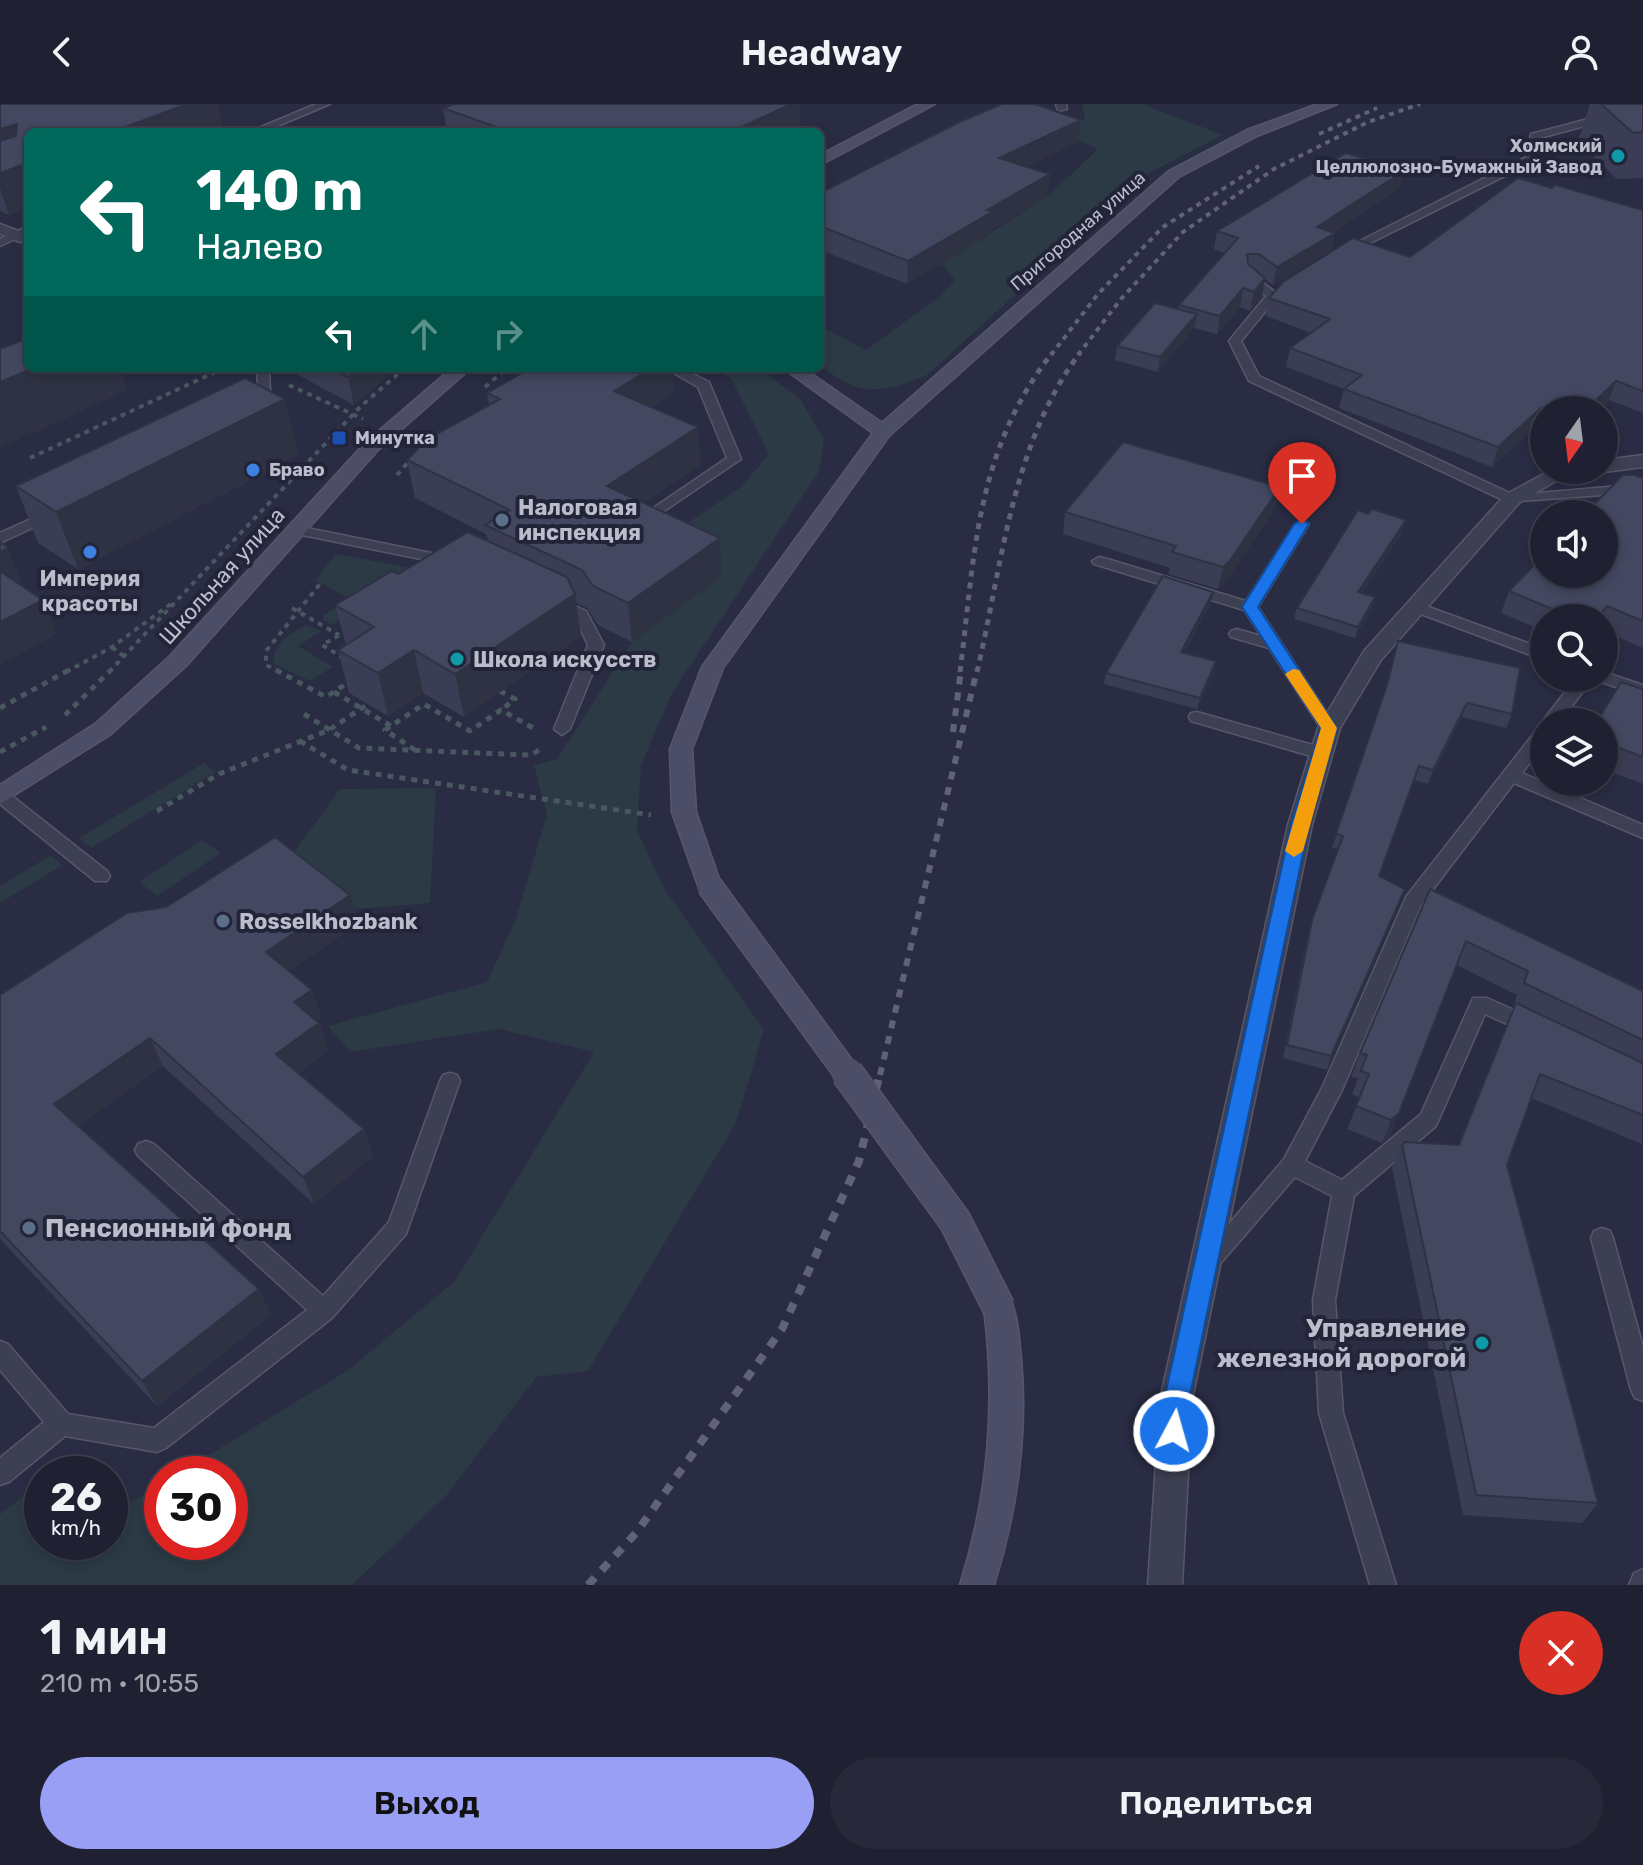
<!DOCTYPE html>
<html lang="ru">
<head>
<meta charset="utf-8">
<style>
  body { margin:0; font-family:Rubik,sans-serif; background:#27293a; color:#f1f3f6; height:100vh; display:flex; flex-direction:column; font-size:30px; white-space:nowrap }
  * { box-sizing:border-box; margin:0 }
  p { font-size:26px; color:#a1a3ac }
  .icon { flex:none; width:44px; height:44px; fill:none; stroke:currentColor; stroke-width:2; stroke-linecap:round; stroke-linejoin:round }
  .map { position:relative; height:1481px; overflow:hidden }
  .side { display:flex; flex-direction:column; background:#1f2132; flex:1 }
  .side>* { flex:none }
  .top-card { position:absolute; left:24px; top:24px; width:800px; height:244px; border-radius:12px; box-shadow:0 4px 12px #0003,0 0 0 2px #3c3e4d; background:#00695c; color:#fff; overflow:hidden }
  .needle { width:52px; rotate:194deg }
  .controls { position:absolute; left:1530px; top:292px; display:grid; gap:16px }
  .controls a { display:grid; place-items:center; width:88px; height:88px; border-radius:50%; background:#1f2132; box-shadow:0 4px 12px #0003,0 0 0 2px #3c3e4d; font-size:40px }
  .speed { position:absolute; left:24px; top:1352px; display:flex; gap:16px; font-size:40px; font-weight:700; text-align:center }
  .speed>* { display:grid; place-content:center; width:104px; height:104px; border-radius:50%; background:#1f2132; box-shadow:0 4px 12px #0003,0 0 0 2px #3c3e4d; line-height:1 }
  .speed small { font-size:20px; font-weight:400 }
  .speed .limit { border:12px solid #d22; background:#fff; color:#111 }
  .pin { position:absolute; display:grid; place-items:center; width:68px; height:68px; color:#fff; margin:-82px -34px; border-radius:50% 50% 50% 0; rotate:-45deg; box-shadow:0 0 8px #0007 }
  .pin .icon { rotate:45deg }
  .me { position:absolute; width:88px; margin:-44px; rotate:6deg; stroke-linejoin:round; filter:drop-shadow(0 0 6px #0008) }
  .turn { display:flex; align-items:center; gap:28px; height:168px; padding:0 40px; font-size:36px }
  .turn .icon { width:104px; height:104px; stroke-width:2.5 }
  .turn b { display:block; font-size:56px; line-height:68px }
  .lanes { display:flex; align-items:center; height:76px; padding:0 40px; background:#0003; justify-content:center; gap:40px; direction:ltr }
  .lanes .off { opacity:.35 }
  .round { display:grid; place-items:center; flex:none; width:84px; height:84px; border-radius:42px; background:#27293a }
  .headline { display:flex; align-items:center; justify-content:space-between; height:136px; padding:0 40px }
  h1 { font-size:48px; font-weight:600; line-height:60px }
  .cta { display:flex; gap:16px; margin-top:auto; padding:16px 40px }
  .cta a { flex:1; height:92px; border-radius:48px; background:#989ff4; color:#111; font-size:32px; font-weight:600; line-height:92px; text-align:center }
  .cta a+a { background:#27293a; color:#f1f3f6 }
  header { display:flex; justify-content:space-between; align-items:center; height:104px; padding:0 40px; background:#1f2132; font-size:36px; font-weight:600 }
  .map>svg:first-child { display:block }
  .green { fill:#2b3a44 }
  .lines { fill:none; stroke-linecap:round; stroke-linejoin:round }
  .lane-casing { stroke:#56576a; stroke-width:3 }
  .street-casing { stroke:#56576a; stroke-width:3 }
  .secondary-casing { stroke:#56576a; stroke-width:3 }
  .path-far1 { stroke:#495760; stroke-width:4; stroke-dasharray:5 5; stroke-linecap:butt }
  .path { stroke:#495760; stroke-width:5; stroke-dasharray:6 6; stroke-linecap:butt }
  .lane { fill:#3d4053; fill-rule:evenodd }
  .street { fill:#3d4053; fill-rule:evenodd }
  .secondary { fill:#4c4d66; fill-rule:evenodd }
  .rail-far3 { stroke:#606279; stroke-width:4; stroke-dasharray:5 5; stroke-linecap:butt }
  .rail-far2 { stroke:#606279; stroke-width:5; stroke-dasharray:6 6; stroke-linecap:butt }
  .rail-far1 { stroke:#606279; stroke-width:6; stroke-dasharray:8 8; stroke-linecap:butt }
  .rail { stroke:#606279; stroke-width:8; stroke-dasharray:10 10; stroke-linecap:butt }
  .secondary-bridge-far1-casing { stroke:#56576a; stroke-width:27; stroke-linecap:butt }
  .secondary-bridge-casing { stroke:#56576a; stroke-width:34; stroke-linecap:butt }
  .secondary-bridge-far1 { stroke:#4c4d66; stroke-width:24 }
  .secondary-bridge { stroke:#4c4d66; stroke-width:31 }
  .wall { fill:#3a3d53 }
  .shaded-wall { fill:#2f3243 }
  .building { fill:#434760; stroke:#2f3243; stroke-width:2 }
  .route { fill:#1a73e8; stroke:#114b97; stroke-width:2 }
  .slow { fill:#f59e0b }
  .culture-dot { fill:#0f9aa8; stroke:#222438; stroke-width:3 }
  .transit-dot { fill:#1a4fb4; stroke:#222438; stroke-width:3 }
  .shop-dot { fill:#3f7fe0; stroke:#222438; stroke-width:3 }
  .service-dot { fill:#5c6f8a; stroke:#222438; stroke-width:3 }
  .labels { text-anchor:middle; dominant-baseline:central; stroke-width:8; stroke-linejoin:round; paint-order:stroke }
  .far-poi-label { font-size:18px; font-weight:bold; fill:#bbbccc; stroke:#222438; text-anchor:start }
  .far-street-label { font-size:18px; fill:#bbbccc; stroke:#222438 }
  .poi-label { font-size:22px; font-weight:bold; fill:#bbbccc; stroke:#222438; text-anchor:start }
  .street-label { font-size:22px; fill:#bbbccc; stroke:#222438 }
  .near-poi-label { font-size:26px; font-weight:bold; fill:#bbbccc; stroke:#222438; text-anchor:start }
</style>
</head>
<body>
<header><svg class="icon" aria-label="back" viewBox="0 0 24 24"><path d="M15 5l-7 7 7 7"/></svg>Headway<svg class="icon" aria-label="person" viewBox="0 0 24 24"><circle cx="12" cy="8" r="4"/><path d="M4 21q1-7 8-7t8 7"/></svg></header>
<div class="map">
<svg width="1643" height="1481" viewBox="0 0 1643 1481">
  <rect width="100%" height="100%" fill="#292c43"/>
  <path class="green" d="M1082,0H1142L1223,31L1151,68L927,271C879,290 862,293 820,262V222L866,246L939,193L955,176L942,160L1047,93L1098,45L1051,25L1085,15Z
    M708,264H759L800,295L824,335L819,367L672,589L641,661L637,726L664,784L764,926L736,1019L588,1267L536,1273L446,1392L352,1481H0V1410L42,1378V1438H110V1398L120,1405L162,1379V1438H230V1370H177L347,1267L455,1177L594,948L499,925L350,948L328,922L487,878L516,815L547,710L534,661L557,655L632,538L721,473L685,421L741,383L769,350L731,274Z
    M336,450L444,470L363,502L331,521L323,516L324,511L350,495L315,476Z
    M305,521L322,527L298,542L333,563L310,577L274,560C273,538 288,532 305,521Z
    M204,659L216,668L91,744L79,734Z
    M436,684L430,799L342,806L284,761L340,685Z
    M202,736L221,749L157,792L139,778Z
    M51,751L63,761L0,799V782Z"/>
  <g class="lines">
    <g class="lane-casing">
      <path id="lane" d="M316,0H330L263,28H249Z
        M1056,0H1066L1067,5L1058,7Z
        M1643,5V11L1611,15L1540,34L1535,57L1344,152L1334,150L1526,53L1531,30L1611,9Z
        M28,122V129L0,142V135Z
        M1250,169L1279,191L1241,237L1259,272L1514,391L1643,380V388L1507,398L1249,277L1229,237L1266,192L1246,176L1244,173Z
        M257,264H269L271,308L266,309L259,305Z
        M665,264H681L709,278L741,355L645,420L640,419V413L727,354L698,283Z
        M53,405L58,406V412L0,439V429Z
        M1302,416L1309,420L1258,503L1337,624L1329,630L1323,628L1269,544L1231,533L1229,530L1231,527L1237,525L1261,532L1244,506L1094,460L1092,457L1099,453L1104,454L1246,497L1295,420Z
        M297,422L451,453L458,457L451,461L292,429L290,426Z
        M556,493L586,507L604,541L570,625L562,631L554,625L588,541L575,513L548,498Z
        M1415,498L1544,545V556L1410,506L1407,503Z
        M1604,568L1643,581V592L1598,577L1597,574H1604Z
        M1576,574H1593L1560,618L1544,620L1545,614Z
        M1197,608L1327,645L1330,649L1321,655L1191,617L1189,613L1191,609Z
        M1544,622V640L1522,669L1643,721V734L1514,679L1421,801L1342,986L1305,1057L1342,1076L1421,1010L1473,894H1487L1536,916L1539,922L1536,928L1529,930L1485,910L1436,1022L1354,1092L1335,1196L1343,1309L1396,1481H1370L1319,1309L1313,1196L1332,1092L1295,1073L1219,1161L1211,1164L1203,1161L1200,1154L1284,1055L1322,984L1406,793L1538,624Z
        M0,686L7,688L107,767L110,772L107,777H95L0,700Z
        M450,969L457,971L460,977L406,1130L332,1214L166,1344L157,1348L65,1332L9,1378L0,1381V1354L44,1318L0,1266V1237L8,1240L68,1310L154,1324L307,1206L138,1052L135,1046L138,1040L146,1037L154,1040L323,1192L389,1118L440,977L443,971Z
        M1602,1124L1610,1127L1613,1134L1643,1243V1297L1635,1294L1631,1286L1591,1134L1594,1127Z
        M1643,1465V1481H1629L1634,1469Z"/>
    </g>
    <g class="street-casing">
      <path id="street" d="M0,120L21,128L28,126V136L20,138L0,130Z
        M1643,351V363L1604,368L1598,366H1604V356Z
        M1551,366H1574L1519,399L1381,556L1340,624L1312,721L1192,1296L1182,1481H1148L1160,1296L1288,721L1318,624L1364,547L1505,391Z"/>
    </g>
    <g class="secondary-casing">
      <path id="secondary" d="M918,0H935L820,61V51Z
        M1318,0H1337L1257,32L1179,73L889,332L723,564L692,645L696,708L721,781L718,787H700L672,708L670,645L702,563L873,329L783,264H803L882,319L1169,67L1247,26Z
        M452,264H471L377,347L186,562L111,630L0,700V681L95,620L170,552L365,339Z
        M999,1190L1010,1194C1018,1213 1019,1235 1021,1255C1028,1333 1017,1407 994,1481H960C989,1389 996,1300 984,1204L988,1194Z"/>
    </g>
    <path class="path-far1" d="M289,281L363,315
      M485,283L507,264
      M30,354L224,264
      M397,371L410,356
      M292,504L339,531
      M112,543L125,553
      M344,554L322,541L346,527
      M66,568L112,543L172,499
      M109,568L361,302L405,264
      M280,568L266,561V547L320,480"/>
    <path class="path" d="M276,566L326,593L352,576
      M500,587L515,595L501,606
      M334,588L391,622
      M0,604L69,566
      M304,610L359,644L531,651L544,643
      M65,611L111,566
      M300,637L348,666L651,711
      M415,646L385,626L424,600L470,627L501,606L535,625
      M0,648L46,623
      M157,707L219,670L329,626L368,600"/>
    <use href="#lane" class="lane"/>
    <use href="#street" class="street"/>
    <use href="#secondary" class="secondary"/>
    <path class="rail-far3" d="M1319,30L1377,4
      M1051,251L1098,190L1163,123L1259,62
      M1078,251L1121,195L1183,128L1274,65L1368,18L1420,0"/>
    <path class="rail-far2" d="M960,568C975,450 975,348 1052,249
      M977,568C1002,462 1012,338 1080,249"/>
    <path class="rail-far1" d="M953,628L961,566
      M880,971L977,566"/>
    <path class="rail" d="M588,1481L636,1429L782,1225L859,1057L880,969"/>
    <g class="secondary-bridge-far1-casing">
      <path id="secondary-bridge-far1" d="M709,781L848,971"/>
    </g>
    <g class="secondary-bridge-casing">
      <path id="secondary-bridge" d="M847,969L955,1117L999,1204"/>
    </g>
    <use href="#secondary-bridge-far1" class="secondary-bridge-far1"/>
    <use href="#secondary-bridge" class="secondary-bridge"/>
  </g>
  <path class="wall" d="M454,0H800V21L785,28H447L443,4Z
    M1590,0H1643V74L1617,75L1578,37Z
    M225,28L9,111L0,107V69Z
    M1078,38L1026,63L1047,93L990,127V131L907,180L820,146V89Z
    M1400,84L1333,128L1335,129L1331,147L1273,181L1265,175L1262,192L1250,207L1240,203L1217,230L1194,224L1158,268L1115,256L1117,242L1178,205L1179,201L1225,149L1214,145L1217,127Z
    M1552,84L1643,106V309L1609,296L1599,306H1544V327L1535,323L1492,363L1339,304L1344,285L1286,263L1290,244L1311,229L1266,212L1269,194L1410,153Z
    M285,264H389L390,270L354,301Z
    M531,264H672L674,289L652,303L701,360L643,399L720,434L722,472L632,538L598,521L587,504L576,499L581,532L464,613L423,589L388,612L349,589L338,546L346,541L335,501L398,470L488,437L486,430L415,394L407,356L489,301L487,289Z
    M285,295L299,351L78,465L38,439L16,382Z
    M1643,374V544L1604,527V514H1544V527L1501,509L1509,487Z
    M1280,383L1275,405L1224,480L1218,485L1168,470L1170,464L1063,430L1065,408Z
    M1403,427L1362,489L1372,505L1355,534L1294,515L1297,504Z
    M1211,499L1184,549L1214,568L1197,605L1104,580L1106,569Z
    M1398,537L1512,610L1506,624L1462,613L1428,680L1414,676L1379,772L1405,785L1327,966L1283,954L1308,830L1338,745L1332,744L1384,590Z
    M1643,585V680L1604,665V618Z
    M1430,785L1643,887L1642,1040L1531,994L1507,1061L1598,1399L1582,1419L1463,1411L1392,1064L1402,1041H1458L1514,903H1513L1517,891L1457,861L1390,1032L1382,1039L1347,1025L1360,994L1352,990L1358,974L1351,973L1360,949Z
    M359,819L289,867L312,886L322,914L317,917L319,919L328,946L298,969L364,1025L373,1052L314,1100L163,962L77,1022L259,1185L271,1211L157,1302L0,1135V891Z"/>
  <path class="shaded-wall" d="M187,0H218L225,28H112Z
    M791,0H800V21L785,28H731Z
    M1081,16L1078,38L997,77L999,54Z
    M17,20L28,54V104L9,111L0,84V25Z
    M1404,67L1400,84L1313,141L1317,123Z
    M1050,70L1047,93L990,127V131L907,180L908,157L987,106Z
    M1335,129L1331,147L1273,181L1277,163Z
    M1265,174L1262,192L1250,207L1254,188Z
    M1243,184L1240,203L1217,230L1220,212Z
    M1197,210L1194,225L1158,268L1160,253Z
    M34,264H121L128,286L0,344V278Z
    M359,264H389L390,270L354,301L348,273Z
    M652,264H672L674,289L617,324L614,287Z
    M1616,277L1609,296L1599,306H1586Z
    M285,295L299,351L78,465L56,408Z
    M1541,304L1535,323L1492,363L1498,343Z
    M698,323L701,360L611,420L607,382Z
    M1280,383L1275,405L1224,480L1218,485L1223,463Z
    M1406,416L1403,427L1355,499L1358,488Z
    M720,434L722,472L632,538L628,499Z
    M8,444L22,478L0,489V448Z
    M1213,488L1211,499L1178,559L1181,548Z
    M575,490L581,532L464,613L455,570Z
    M1375,493L1372,505L1355,534L1358,523Z
    M43,496L57,530L0,561V518Z
    M1607,502L1602,514H1597Z
    M414,546L423,589L388,612L378,569Z
    M1216,557L1214,568L1197,605L1200,594Z
    M1467,599L1462,613L1428,680L1433,666Z
    M1405,785L1400,799L1327,966L1331,952Z
    M350,791L359,819L276,876L266,848Z
    M312,886L322,914L304,926L294,898Z
    M319,919L328,946L286,977L276,950Z
    M150,934L163,962L69,1028L54,1000Z
    M1399,1009L1390,1032L1382,1039L1391,1016Z
    M364,1025L373,1052L314,1100L303,1073Z
    M259,1185L271,1211L157,1302L142,1277Z"/>
  <path class="building" d="M0,0H187L112,28H28V59L0,69V37L16,32L17,20L0,25Z
    M454,0H791L731,28H510L443,4Z
    M1002,0H1035L1081,16L999,54L1050,70L987,106L992,108L908,157L820,122V89L957,19Z
    M1601,0H1643V28L1633,29Z
    M1346,49L1404,67L1317,123L1335,129L1277,163L1259,150H1247L1248,160L1265,174L1254,188L1243,184L1220,212L1179,201L1238,134L1217,127Z
    M1518,74L1552,84L1556,81L1643,106V287L1616,277L1586,306H1547L1541,304L1498,343L1344,285L1362,271L1290,244L1330,215L1269,194L1283,178L1353,134L1410,153Z
    M1155,199L1197,210L1160,253L1117,242Z
    M28,234V264H34L0,278V245Z
    M330,264H359L348,273Z
    M531,264H652L614,287L698,323L607,382L720,434L628,499L593,482L582,466L485,421L510,406L407,356L426,336L500,295L487,289Z
    M245,274L285,295L56,408L16,382Z
    M1123,338L1280,383L1229,458L1223,463L1172,448L1176,442L1065,408Z
    M1623,371H1634L1643,374V517L1607,502L1597,514H1574L1509,487L1544,451V470H1604V410H1585Z
    M1372,405L1406,416L1358,488L1375,493L1358,523L1297,504L1358,406L1368,410Z
    M468,428L567,473L575,490L455,570L414,546L378,569L338,546L374,523L335,501L392,467L398,470Z
    M0,438L8,444L0,448Z
    M0,467L43,496L0,518Z
    M1163,472L1213,488L1181,548L1216,557L1200,594L1106,569Z
    M1398,537L1520,564L1512,610L1467,599L1433,666L1419,662L1379,772L1405,785L1331,952L1287,941L1312,816L1343,732L1336,730L1387,581Z
    M1621,578L1643,585V653L1604,638V618H1597Z
    M275,733L350,791L266,848L312,886L294,898L319,919L276,950L364,1025L303,1073L150,934L54,1000L259,1185L142,1277L0,1127V891L127,809L166,803Z
    M1430,785L1643,887V936L1524,879L1528,867L1466,837L1399,1009L1391,1016L1356,1002L1369,970L1361,967L1367,951L1360,949Z
    M1516,899L1643,959V1011L1540,970L1507,1061L1598,1399L1476,1391L1402,1041L1405,1038L1459,1041Z"/>
  <path class="route" d="M1302,415L1309,420L1258,503L1337,624L1309,721L1189,1296L1183,1335L1174,1338L1166,1335L1162,1327L1164,1296L1291,721L1321,624L1242,503L1294,420Z"/>
  <path class="slow" d="M1293,565L1299,566L1337,624L1303,747L1294,753L1285,747L1321,624L1285,570Z"/>
  <g class="culture-dot">
    <circle cx="1618" cy="52" r="8"/>
    <circle cx="457" cy="555" r="8"/>
    <circle cx="1482" cy="1239" r="8"/>
  </g>
  <rect class="transit-dot" x="331" y="326" width="16" height="16" rx="4"/>
  <g class="shop-dot">
    <circle cx="253" cy="366" r="8"/>
    <circle cx="90" cy="448" r="8"/>
  </g>
  <g class="service-dot">
    <circle cx="502" cy="416" r="8"/>
    <circle cx="223" cy="817" r="8"/>
    <circle cx="29" cy="1124" r="8"/>
  </g>
  <g class="labels">
    <g class="far-poi-label">
      <text x="1602" y="42" text-anchor="end">Холмский<tspan x="1602" dy="21">Целлюлозно-Бумажный Завод</tspan></text>
      <text x="355" y="334">Минутка</text>
      <text x="269" y="366">Браво</text>
    </g>
    <g class="far-street-label">
      <text transform="translate(1078 127) rotate(-41)">Пригородная улица</text>
    </g>
    <g class="poi-label">
      <text x="518" y="403">Налоговая<tspan x="518" dy="25">инспекция</tspan></text>
      <text x="90" y="474" text-anchor="middle">Империя<tspan x="90" dy="25">красоты</tspan></text>
      <text x="473" y="555">Школа искусств</text>
      <text x="239" y="817">Rosselkhozbank</text>
    </g>
    <g class="street-label">
      <text transform="translate(222 472) rotate(-48)">Школьная улица</text>
    </g>
    <g class="near-poi-label">
      <text x="45" y="1124">Пенсионный фонд</text>
      <text x="1466" y="1224" text-anchor="end">Управление<tspan x="1466" dy="30">железной дорогой</tspan></text>
    </g>
  </g>
</svg>
<div class="controls">
<a><svg class="needle" viewBox="-14 -14 28 28"><path d="M0-13l5 13h-10z" fill="#e53935"/><path d="M0 13l5-13h-10z" fill="#a1a3ac"/></svg></a>
<a><svg class="icon" aria-label="sound" viewBox="0 0 24 24"><path d="M4 9h4l5-4v14l-5-4H4zM17 9q2 3 0 6"/></svg></a>
<a><svg class="icon" aria-label="search" viewBox="0 0 24 24"><circle cx="10" cy="10" r="6"/><path d="M15 15l6 6"/></svg></a>
<a><svg class="icon" aria-label="layers" viewBox="0 0 24 24"><path d="M12 4l9 5-9 5-9-5zM3 14l9 5 9-5"/></svg></a>
</div>
<div class="speed"><div>26<small>km/h</small></div><div class="limit">30</div></div>
<div class="pin" style="left:1302px;top:420px;background:#d93025"><svg class="icon" aria-label="arrive" viewBox="0 0 24 24"><path d="M6 21V4h12l-3 4 3 4H6"/></svg></div>
<svg class="me" style="left:1174px;top:1327px" viewBox="-20 -20 40 40"><circle r="17" fill="#1a73e8" stroke="#fff" stroke-width="3"/><path d="M0-11L8 9 0 5-8 9z" fill="#fff"/></svg>
<div class="top-card">
<div class="turn"><svg class="icon" aria-label="left" viewBox="0 0 24 24"><path d="M17 20v-9H6M10 6l-5 5 5 5"/></svg><div><b>140 m</b>Налево</div></div>
<div class="lanes"><svg class="icon" aria-label="left" viewBox="0 0 24 24"><path d="M17 20v-9H6M10 6l-5 5 5 5"/></svg><svg class="icon off" aria-label="ahead" viewBox="0 0 24 24"><path d="M12 20V5M6 11l6-6 6 6"/></svg><svg class="icon off" aria-label="right" viewBox="0 0 24 24"><path d="M7 20v-9h11M14 6l5 5-5 5"/></svg></div>
</div>
</div>
<section class="side">
<div class="headline"><div><h1>1 мин</h1><p>210 m · 10:55</p></div><a class="round" style="background:#d93025;color:#fff"><svg class="icon" aria-label="close" viewBox="0 0 24 24"><path d="M6 6l12 12M18 6L6 18"/></svg></a></div>
<div class="cta"><a>Выход</a><a>Поделиться</a></div>
</section>
</body>
</html>
